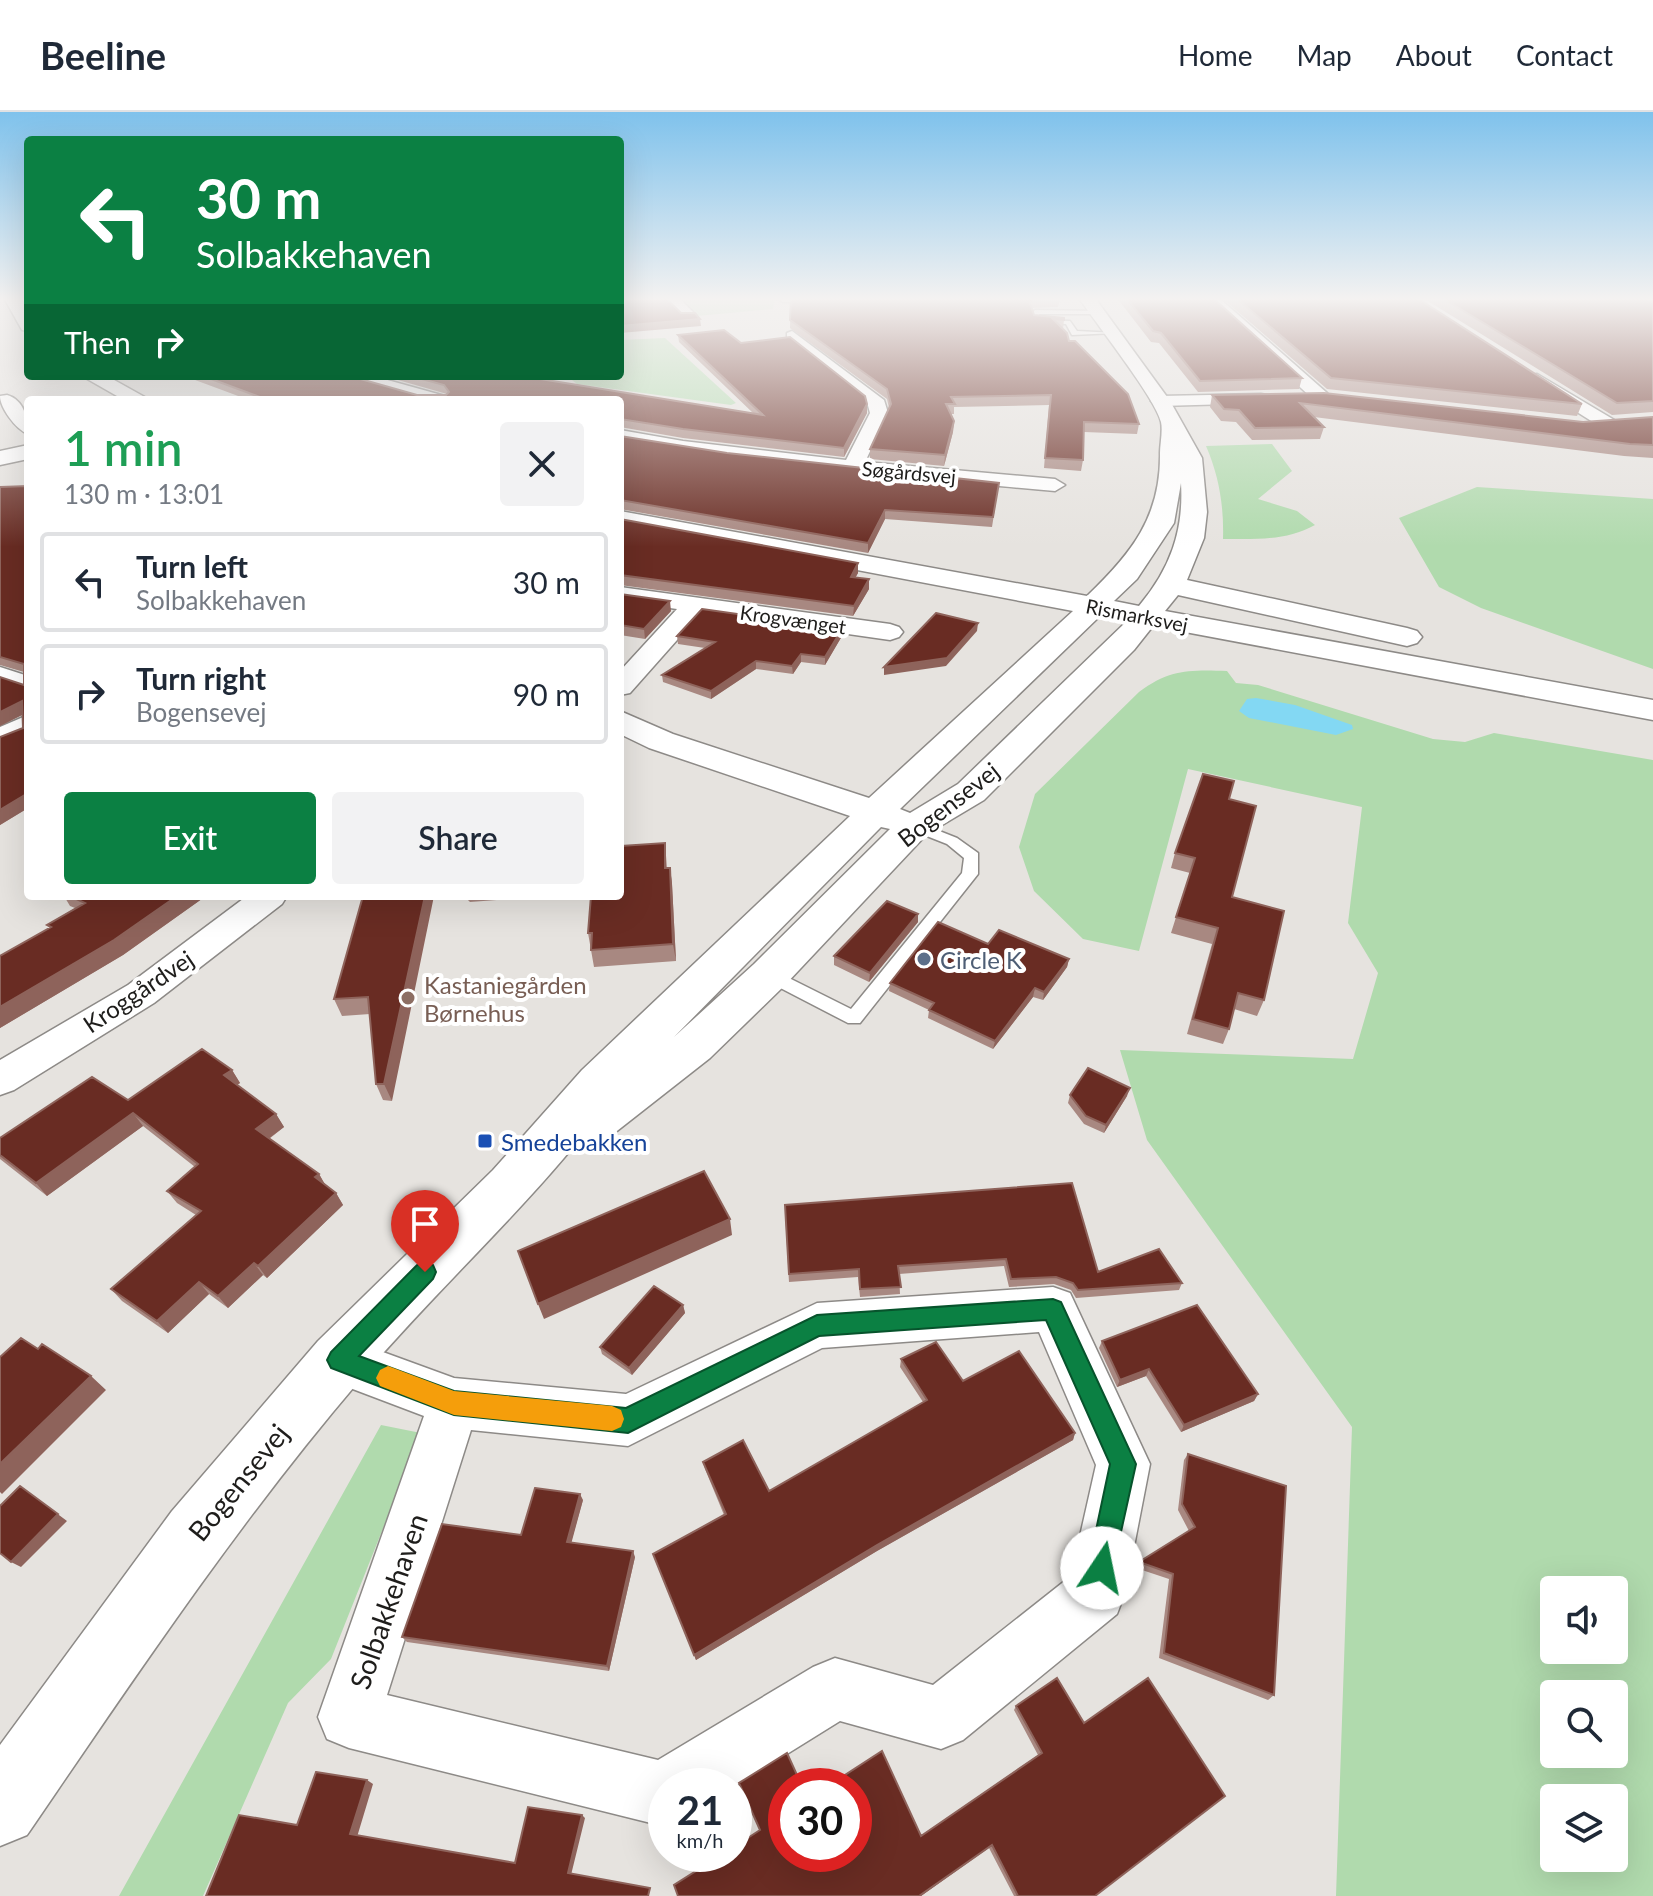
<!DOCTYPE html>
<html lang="en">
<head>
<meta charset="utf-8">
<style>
  body { margin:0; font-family:Lato,sans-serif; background:#f2f2f3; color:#1f2937; height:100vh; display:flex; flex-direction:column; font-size:30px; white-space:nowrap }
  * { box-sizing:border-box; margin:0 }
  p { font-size:26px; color:#747a83 }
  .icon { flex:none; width:44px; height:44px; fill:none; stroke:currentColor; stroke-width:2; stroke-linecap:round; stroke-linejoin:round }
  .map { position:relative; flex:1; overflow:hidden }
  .drawer { position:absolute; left:24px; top:284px; width:600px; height:504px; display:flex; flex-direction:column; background:#fff; border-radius:8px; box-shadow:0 8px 32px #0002 }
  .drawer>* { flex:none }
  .top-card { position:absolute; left:24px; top:24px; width:600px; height:244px; border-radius:8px; box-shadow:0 8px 32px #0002; background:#0b8043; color:#fff; overflow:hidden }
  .tools { position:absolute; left:1540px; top:1464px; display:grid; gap:16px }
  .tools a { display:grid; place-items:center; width:88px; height:88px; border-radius:8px; background:#fff; box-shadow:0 8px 32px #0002; font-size:40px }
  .speed { position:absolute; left:648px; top:1656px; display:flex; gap:16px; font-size:40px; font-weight:700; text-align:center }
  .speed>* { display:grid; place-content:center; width:104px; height:104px; border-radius:50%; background:#fff; box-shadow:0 8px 32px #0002; line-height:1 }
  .speed small { font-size:20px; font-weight:400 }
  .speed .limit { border:12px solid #d22; background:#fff; color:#111 }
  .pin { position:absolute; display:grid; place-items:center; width:68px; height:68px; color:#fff; margin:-82px -34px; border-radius:50% 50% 50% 0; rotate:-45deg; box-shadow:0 0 8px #0007 }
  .pin .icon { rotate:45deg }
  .me { position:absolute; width:88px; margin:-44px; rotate:11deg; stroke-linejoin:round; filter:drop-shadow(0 0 6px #0008) }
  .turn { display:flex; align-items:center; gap:28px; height:168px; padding:0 40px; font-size:36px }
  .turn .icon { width:104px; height:104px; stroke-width:2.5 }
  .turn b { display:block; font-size:56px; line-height:68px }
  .then { display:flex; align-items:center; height:76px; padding:0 40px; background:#0003; gap:16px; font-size:30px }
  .round { display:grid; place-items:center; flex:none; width:84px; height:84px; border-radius:8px; background:#f2f2f3 }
  .headline { display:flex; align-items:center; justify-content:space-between; height:136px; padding:0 40px }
  h1 { font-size:48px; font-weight:600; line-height:60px; color:#1e9e55 }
  .cta { display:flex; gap:16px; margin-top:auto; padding:16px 40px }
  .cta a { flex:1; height:92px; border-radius:8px; background:#0b8043; color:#fff; font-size:32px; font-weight:600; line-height:92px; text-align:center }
  .cta a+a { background:#f2f2f3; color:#1f2937 }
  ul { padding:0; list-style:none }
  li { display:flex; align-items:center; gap:24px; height:100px; margin:0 16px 12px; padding:0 24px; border:4px solid #e0e1e3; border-radius:8px }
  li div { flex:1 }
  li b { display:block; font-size:30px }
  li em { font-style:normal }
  header { display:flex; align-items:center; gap:48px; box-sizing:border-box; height:112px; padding:0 40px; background:#fff; border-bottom:2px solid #e0e1e3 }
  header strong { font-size:38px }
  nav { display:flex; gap:44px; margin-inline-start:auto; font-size:28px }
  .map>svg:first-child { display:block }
  .green { fill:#b0daad; fill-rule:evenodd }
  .water { fill:#83d8f3 }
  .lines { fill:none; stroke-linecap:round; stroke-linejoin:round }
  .lane-casing { stroke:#8d8a87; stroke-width:3 }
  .street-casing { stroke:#8d8a87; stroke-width:3 }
  .secondary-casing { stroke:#8d8a87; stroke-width:3 }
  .lane { fill:#fff; fill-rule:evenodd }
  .street { fill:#fff; fill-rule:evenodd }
  .secondary { fill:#fff; fill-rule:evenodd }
  .wall { fill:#a88881 }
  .shaded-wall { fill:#8e635b }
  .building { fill:#692c23; stroke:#8e635b; stroke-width:2 }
  .route { fill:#0b8043; stroke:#07532c; stroke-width:2 }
  .slow { fill:#f59e0b }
  .service-dot { fill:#5c6f8a; stroke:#fff; stroke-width:3 }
  .education-dot { fill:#8d6e63; stroke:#fff; stroke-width:3 }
  .transit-dot { fill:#1a4fb4; stroke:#fff; stroke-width:3 }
  .labels { text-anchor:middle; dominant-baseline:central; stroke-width:8; stroke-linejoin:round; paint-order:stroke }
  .far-street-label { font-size:20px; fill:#1e1d1b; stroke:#fff }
  .street-label { font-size:24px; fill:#1e1d1b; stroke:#fff }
  .service-label { font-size:24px; fill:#4e5e75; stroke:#fff; text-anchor:start }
  .education-label { font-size:24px; fill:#785e54; stroke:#fff; text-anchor:start }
  .transit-label { font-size:24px; fill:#164399; stroke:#fff; text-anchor:start }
  .near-street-label { font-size:28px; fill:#1e1d1b; stroke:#fff }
</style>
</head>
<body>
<header>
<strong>Beeline</strong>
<nav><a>Home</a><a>Map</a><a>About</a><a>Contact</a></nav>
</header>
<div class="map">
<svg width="1653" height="1784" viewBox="0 0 1653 1784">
  <rect width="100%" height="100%" fill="#e6e3df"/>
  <path class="green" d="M677,186H775L773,197L697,204Z
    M665,226L736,291L731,293L577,272L567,264H620V228Z
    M1272,332L1292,359L1258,387L1297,399L1315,413C1286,429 1256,427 1223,427C1224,394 1219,364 1206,334Z
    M1477,375L1653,387V557L1481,496L1439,475L1399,406Z
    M1227,559L1236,571L1258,573L1433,627L1465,630L1494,621L1653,648V1784H1336L1352,1315L1147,1028L1120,938L1353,947L1378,861L1348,811L1362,695L1188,657L1139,839L1083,827L1034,779L1019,735L1035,682L1139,580C1170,557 1190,558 1227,559ZM1554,1478H1614V1538H1554ZM1554,1582H1614V1642H1554ZM1554,1686H1614V1746H1554Z
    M381,1313L421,1321L331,1547L288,1591L203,1784H119Z"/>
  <path class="water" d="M1256,586L1295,593L1352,613L1353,617L1336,623L1249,606L1239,599L1247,587Z"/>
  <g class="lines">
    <g class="lane-casing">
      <path id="lane" d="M1035,198L1100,199L1098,202H1039L1041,208L1070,209L1077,219L1116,221L1072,223L1066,212L1036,211L1032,200Z
        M914,709L957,726L978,741V762L860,911H848L763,867L760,863L763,859H775L851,897L962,761L964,746L947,732L909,717V711Z"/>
    </g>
    <g class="street-casing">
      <path id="street" d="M664,186H679L696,203L694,206H684Z
        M776,186H848L841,190H783Z
        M1204,186H1219L1327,281L1330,285L1327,289H1315Z
        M792,219L884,288L888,301L865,350L1055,367L1065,373L1055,379C910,366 764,355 620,330V318L683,329L846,348L870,301L867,290L787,227V221Z
        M1537,262L1616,309L1619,313L1610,318L1604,317L1531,271L1529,267L1531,263Z
        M347,264H373L445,284L448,288H420L349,268Z
        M1261,282L1267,283L1270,287L1267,291L1160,294L1151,289L1160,284Z
        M7,283C24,288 28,306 28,322C15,317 0,295 0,284Z
        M620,475L890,512L899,515L903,520L899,525L890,528L701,501L630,581L620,583V559L677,497L620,489Z
        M0,555L28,564V581L0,572Z
        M28,603V624L0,636V615Z
        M247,784H287L282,792L154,891L14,978L0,983V948L128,873Z
        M1053,1175L1070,1181L1150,1352L1125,1481L1117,1502L963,1628L941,1637L840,1609L734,1675L666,1674V1713L663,1714L349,1636L327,1627L318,1605L424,1304L321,1265L314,1248L321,1231L339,1224L454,1266L626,1282L817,1191ZM1039,1220L1096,1353L1071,1464L933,1573L835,1546L813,1555L658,1648L387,1583L471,1318L628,1334L822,1236Z"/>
    </g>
    <g class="secondary-casing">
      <path id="secondary" d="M4,186H20L28,199V219L22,218Z
        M1079,186H1095L1170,289L1202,346L1207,400L1204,426L1187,468L1407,516L1417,519L1422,525L1417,531L1407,534L1178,483L1165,499L1653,588V608L1153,514L1134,538L984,688L927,722L784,874L710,946L608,1026L591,1031L579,1028C510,1112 429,1186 359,1269C237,1412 133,1568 27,1723L0,1734V1633L172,1399L318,1229L493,1058L582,958L850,704L649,636L620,622V599L673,622L869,686L1073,499L620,413V399L1087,484C1131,442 1161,405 1160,341C1160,332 1163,319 1161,310C1156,287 1095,210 1079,186ZM1181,371C1184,419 1170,457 1139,494L1114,489L1137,467L1174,411ZM1100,504L1127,509L958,672L910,701L900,697ZM881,715L890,717L754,852L674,925Z
        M82,264H107L150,288H124Z
        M28,333V347L0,353V339Z"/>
    </g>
    <use href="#lane" class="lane"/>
    <use href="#street" class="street"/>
    <use href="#secondary" class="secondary"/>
  </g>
  <path class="wall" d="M791,186L1060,187L1058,195L1033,196L1032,197L1034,203L1064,208L1063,217L1069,229L1139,312L1137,322L1084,320L1083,348L1081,359L1044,356L1049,293L954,295V302H950L954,309L953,320L944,354L870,347V337L889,296L887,287L790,216Z
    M1117,186H1213L1302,266L1299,277L1198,280L1159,231L1151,230Z
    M1222,186H1417L1582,292L1577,304L1327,277Z
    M1423,186H1645L1653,189V300L1612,303Z
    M678,223L741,231L867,292V301L844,345L683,326L620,315V288H249L187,265L175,267L169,264H350L417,283L447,282L384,264H522L753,301L679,230Z
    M1212,283L1583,310L1653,305V346L1624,344L1314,305L1324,315L1320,327L1252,328L1236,310L1221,309L1210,295Z
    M620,324L727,341L999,371L992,415L885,407L868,441L620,397Z
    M28,374V696L0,713V625L23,616L22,603L0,614V565L24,573V560L0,553V375Z
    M620,407L858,451V461L855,466L869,477L853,504L620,473Z
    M620,482L671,499L645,527L620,523Z
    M842,517V524L825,553L801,550L793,562L756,557L711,587L663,570L662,563L705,536L678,532L677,524Z
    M1229,687L1232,785L1264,888L1257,904L1234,897L1229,917L1223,932L1187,922L1212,832L1171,821L1190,761L1171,756L1175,741Z
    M622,722L624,734L665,731L667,756H670L672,772L676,849L594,855L588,821Z
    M64,784H206L123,843L0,916V844L50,816L47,813L75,796L70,794Z
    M363,784L392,989L383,988L376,972L370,902L342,904L334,887Z
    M464,784H549L470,790Z
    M918,802V810L869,870L834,853V844Z
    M988,832L1069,847L1067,855L1043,888L1033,885L993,937L928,906L929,898L889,879L890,871Z
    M232,958L240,971L237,973L276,1002L284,1015L269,1027L319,1062L325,1073L336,1081L343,1093L267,1166L263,1163L228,1196L209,1182L168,1221L122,1189L111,1177L196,1103L177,1091L167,1079L195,1055L143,1014L47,1084L0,1047V1026Z
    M1070,983L1127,984L1104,1021L1084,1012L1068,991Z
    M785,1101L1098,1160L1182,1171L1179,1178L1076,1186L1071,1178L1054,1172L1009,1175L1004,1154L899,1162L900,1182L860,1185L858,1165L789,1170Z
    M683,1193L685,1201L632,1263L602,1242L600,1235Z
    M1102,1229L1258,1282L1254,1289L1181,1320L1146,1264L1117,1275L1099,1236Z
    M901,1247L963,1269L1075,1321L1073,1328L877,1439L696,1548L653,1442L724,1403L705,1357L703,1350L769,1379L923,1290L900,1255Z
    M1188,1342L1274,1583L1268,1588L1159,1546L1169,1467L1136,1456L1139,1450L1189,1419L1178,1398L1184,1348Z
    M583,1388L571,1430L635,1445L609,1559L407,1530L402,1525L521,1423Z
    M1057,1566L1095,1784H1014L989,1736L921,1784H678L786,1742L921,1724L1038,1643L1014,1598L1016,1594Z"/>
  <path class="shaded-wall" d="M700,207L701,214L620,221V214Z
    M174,264H187V265L175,267Z
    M867,292V301L844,345V336Z
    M954,309L953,320L944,354L945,343Z
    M885,398V407L868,441V431Z
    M858,451V461L850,475L851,465Z
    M869,467V477L853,504L854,494Z
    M670,489L671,499L645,527L644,517Z
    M978,511L977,519L946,554L884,563V555Z
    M842,517V524L825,553V545Z
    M801,542V550L793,562L792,554Z
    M756,549V557L711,587V579Z
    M22,589L28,600L0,614V600Z
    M28,681V696L0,713V698Z
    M670,756L672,772L676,849L673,832Z
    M177,784H206L123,843L0,916V895Z
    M425,784H434L392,989L384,972Z
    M918,802V810L869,870L870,861Z
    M1069,847L1067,855L1043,888L1044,880Z
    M1035,876L1033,885L993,937L995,929Z
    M232,958L240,971L232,976L224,963Z
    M1130,976L1127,984L1104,1021L1106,1013Z
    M133,1001L143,1014L47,1084L36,1071Z
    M276,1002L284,1015L264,1030L256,1017Z
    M319,1062L326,1074L315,1065Z
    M336,1081L343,1093L267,1166L258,1154Z
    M730,1107L732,1123L544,1207L538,1192Z
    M254,1151L263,1163L228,1196L218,1184Z
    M199,1170L209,1182L168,1221L157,1209Z
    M683,1193L685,1201L632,1263L629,1256Z
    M1149,1257L1146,1264L1117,1275L1120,1268Z
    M91,1264L106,1278L2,1382L0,1380V1352Z
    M1258,1282L1254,1289L1181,1320L1184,1313Z
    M1075,1321L1073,1328L877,1439L696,1548L694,1543L877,1433Z
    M20,1374L67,1409L21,1455L11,1450Z
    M580,1382L583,1388L570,1436L567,1430Z
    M633,1439L635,1445L609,1559L607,1554Z
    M367,1668L373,1672L357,1725L350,1722Z
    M582,1703L585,1706L571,1763L568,1761Z
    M992,1733L921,1784H919Z"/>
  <path class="building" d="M620,186H666L681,201H695L700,207L620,214Z
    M791,186H1059L1060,187H1034L1030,191L1034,203L1064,206V208L1053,207L1067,221L1069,229H1075L1128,282L1139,312L1084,310L1083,348L1045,346L1051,283L951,285L955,292H946L954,309L945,343L870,337L891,292L887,277L790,208Z
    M1126,186H1213L1302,266L1200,269L1161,221L1153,219Z
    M1236,186H1417L1582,292L1331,266Z
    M1442,186H1645L1653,189V289L1617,291Z
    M724,218L741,231L790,225L865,284L867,292L844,336L683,317L620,307V288H268L203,264H350L417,283H446L449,280L444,273L411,264H522L763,303L678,223Z
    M1324,281L1583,310L1653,305V333L1630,332L1300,291L1324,315L1255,316L1239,298L1224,297L1212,283Z
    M620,324L727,341L999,371L993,405L885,398L868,431L620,388Z
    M28,374V681L0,698V625L23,616L22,589L0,600V565L24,573V552L0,545V375Z
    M620,407L858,451L851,465L869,467L854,494L620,463Z
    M620,482L670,489L644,517L620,513Z
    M702,497L842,517L825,545L801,542L792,554L756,549L711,579L662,563L715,530L677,524Z
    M936,501L978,511L947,546L884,555Z
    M1203,662L1234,669L1229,687L1256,694L1232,785L1284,799L1264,888L1238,881L1229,917L1193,907L1218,816L1176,805L1195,746L1175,741Z
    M620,722H622L621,734L665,731V756H670L673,832L591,838L592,821H588L591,784H620Z
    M70,784H177L114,828L0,895V844L51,815L47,813L85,791Z
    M363,784H425L384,972H376L368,885L334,887Z
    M887,789L918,802L870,861L834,844Z
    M938,810L988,832L999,818L1069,847L1044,880L1035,876L995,929L929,898L934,891L890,871Z
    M202,937L232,958L224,963L276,1002L256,1017L319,1062L315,1065L336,1081L258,1154L254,1151L218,1184L199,1170L157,1209L111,1177L201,1099L167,1079L198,1052L133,1001L36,1071L0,1043V1026L92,965L128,988Z
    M1088,956L1130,976L1106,1013L1086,1004L1070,983Z
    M704,1059L730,1107L538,1192L518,1139Z
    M1072,1071L1098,1160L1159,1137L1182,1171L1078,1178L1073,1171L1056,1165L1011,1167L1006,1147L898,1154L901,1175L860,1177L859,1157L789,1162L785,1093Z
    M654,1174L683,1193L629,1256L600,1235Z
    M1197,1193L1258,1282L1184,1313L1149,1257L1120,1268L1102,1229Z
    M21,1226L38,1237L42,1232L91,1264L0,1352V1245Z
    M936,1230L963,1269L1019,1239L1075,1321L877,1433L694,1543L653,1442L726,1402L703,1350L743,1328L769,1379L927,1288L901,1247Z
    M1188,1342L1286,1374L1274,1583L1164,1541L1173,1462L1139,1450L1195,1415L1182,1392Z
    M20,1374L58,1402L11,1450L0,1441V1394Z
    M535,1376L580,1382L567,1430L633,1439L607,1554L402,1525L442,1412L521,1423Z
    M1057,1566L1084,1611L1148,1566L1225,1684L1095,1784H1018L992,1733L919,1784H678L674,1773L723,1742H734V1735L760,1718L739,1671L787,1641L802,1674H786V1742H854V1674H828L882,1639L921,1724L1042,1641L1016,1594Z
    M316,1660L367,1668L350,1722L515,1751L528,1695L582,1703L568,1761L650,1776L648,1784H206L239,1703L297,1713Z"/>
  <linearGradient id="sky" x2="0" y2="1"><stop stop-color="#7fc2ec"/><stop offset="0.43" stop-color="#f4f2f1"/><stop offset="1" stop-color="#f4f2f1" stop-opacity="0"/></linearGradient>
  <rect width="1653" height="435" fill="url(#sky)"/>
  <path class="route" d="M425,1150L433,1153L436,1160L433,1167L359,1244L454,1279L626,1296L817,1203L1053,1187L1061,1190L1136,1352L1111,1465L1102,1469L1092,1465L1088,1456L1110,1352L1046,1208L819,1224L628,1321L454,1303L331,1256L327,1248L331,1240L417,1153Z"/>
  <path class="slow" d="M388,1254L454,1279L612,1294L621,1298L624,1307L621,1315L612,1319L454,1303L380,1274L376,1266L380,1258Z"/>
  <circle class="service-dot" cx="924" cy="847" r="8"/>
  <circle class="education-dot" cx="408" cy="886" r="8"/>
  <rect class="transit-dot" x="477" y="1021" width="16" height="16" rx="4"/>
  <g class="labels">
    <g class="far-street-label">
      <text transform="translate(909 360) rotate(5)">Søgårdsvej</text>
      <text transform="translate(1137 503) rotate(11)">Rismarksvej</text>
      <text transform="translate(793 507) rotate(8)">Krogvænget</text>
    </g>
    <g class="street-label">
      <text transform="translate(948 692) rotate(-38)">Bogensevej</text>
      <text transform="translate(138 879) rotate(-34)">Kroggårdvej</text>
    </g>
    <g class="service-label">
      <text x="940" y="847">Circle K</text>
    </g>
    <g class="education-label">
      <text x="424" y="872">Kastaniegården<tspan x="424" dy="28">Børnehus</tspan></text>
    </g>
    <g class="transit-label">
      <text x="501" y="1029">Smedebakken</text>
    </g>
    <g class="near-street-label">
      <text transform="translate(238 1370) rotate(-51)">Bogensevej</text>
      <text transform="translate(388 1489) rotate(-71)">Solbakkehaven</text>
    </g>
  </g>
</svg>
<div class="tools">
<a><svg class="icon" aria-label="sound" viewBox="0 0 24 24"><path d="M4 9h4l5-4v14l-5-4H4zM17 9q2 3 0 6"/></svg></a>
<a><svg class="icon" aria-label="search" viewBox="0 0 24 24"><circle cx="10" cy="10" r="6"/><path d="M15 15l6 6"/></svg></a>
<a><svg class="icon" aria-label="layers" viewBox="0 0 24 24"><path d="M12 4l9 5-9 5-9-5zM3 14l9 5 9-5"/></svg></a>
</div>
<div class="speed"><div>21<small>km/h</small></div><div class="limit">30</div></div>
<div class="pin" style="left:425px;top:1160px;background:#d93025"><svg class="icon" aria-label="arrive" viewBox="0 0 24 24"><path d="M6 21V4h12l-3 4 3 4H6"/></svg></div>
<svg class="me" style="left:1102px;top:1456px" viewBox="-20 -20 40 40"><circle r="19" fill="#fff"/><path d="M0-13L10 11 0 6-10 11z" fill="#0b8043"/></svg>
<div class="top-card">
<div class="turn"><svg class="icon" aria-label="left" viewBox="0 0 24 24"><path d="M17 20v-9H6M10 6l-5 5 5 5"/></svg><div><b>30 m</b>Solbakkehaven</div></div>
<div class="then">Then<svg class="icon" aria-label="right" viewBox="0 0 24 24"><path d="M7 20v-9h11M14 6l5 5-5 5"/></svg></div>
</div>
<section class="drawer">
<div class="headline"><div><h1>1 min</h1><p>130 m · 13:01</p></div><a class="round"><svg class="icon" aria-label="close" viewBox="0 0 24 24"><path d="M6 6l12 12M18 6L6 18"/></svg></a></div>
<ul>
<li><svg class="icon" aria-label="left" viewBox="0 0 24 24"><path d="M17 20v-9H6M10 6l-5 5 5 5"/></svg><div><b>Turn left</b><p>Solbakkehaven</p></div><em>30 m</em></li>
<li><svg class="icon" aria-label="right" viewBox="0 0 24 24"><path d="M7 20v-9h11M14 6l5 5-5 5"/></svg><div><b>Turn right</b><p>Bogensevej</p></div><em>90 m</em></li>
</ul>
<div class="cta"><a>Exit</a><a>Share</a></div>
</section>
</div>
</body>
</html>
